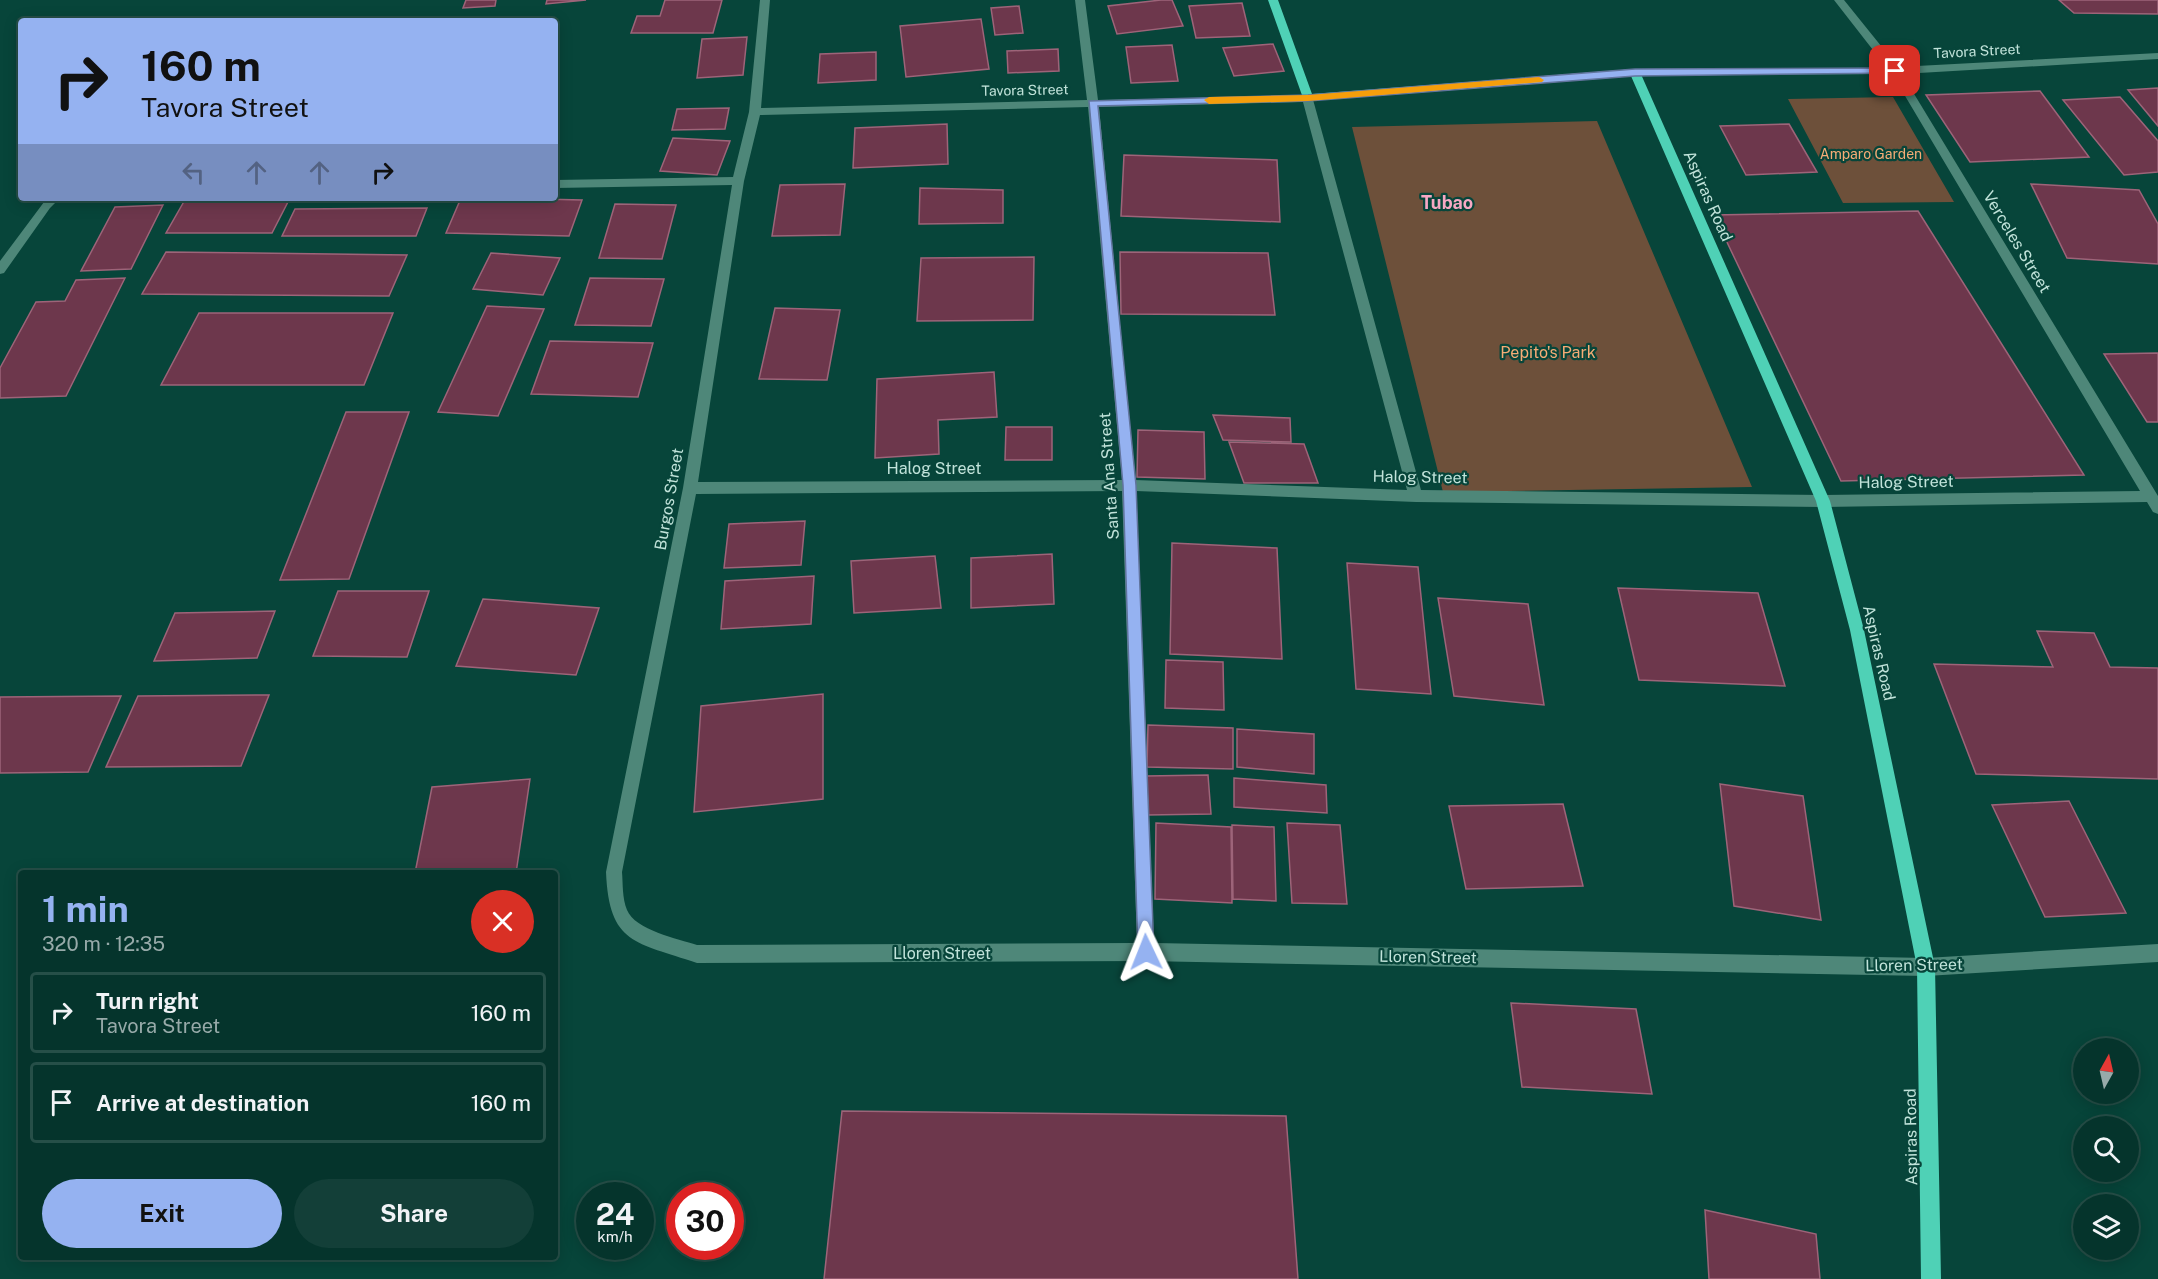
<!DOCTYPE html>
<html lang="en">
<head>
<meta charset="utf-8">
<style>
  body { margin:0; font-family:"Public Sans",sans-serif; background:#133f38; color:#f1f3f6; height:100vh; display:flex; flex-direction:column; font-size:22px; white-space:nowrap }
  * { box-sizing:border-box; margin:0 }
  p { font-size:20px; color:#97aaa9 }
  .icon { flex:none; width:33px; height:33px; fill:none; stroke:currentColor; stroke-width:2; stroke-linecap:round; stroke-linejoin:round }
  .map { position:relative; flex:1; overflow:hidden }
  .side { position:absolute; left:18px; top:870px; width:540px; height:390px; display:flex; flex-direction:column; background:#05342c; border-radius:6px; box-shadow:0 3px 15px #0003,0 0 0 2px #264f48 }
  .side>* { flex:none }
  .top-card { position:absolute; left:18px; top:18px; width:540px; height:183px; border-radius:6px; box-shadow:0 3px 15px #0003,0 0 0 2px #264f48; background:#95b2f1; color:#111; overflow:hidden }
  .needle { width:39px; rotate:8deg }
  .buttons { position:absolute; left:2073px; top:1038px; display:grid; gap:12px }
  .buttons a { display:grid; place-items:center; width:66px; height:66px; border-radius:50%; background:#05342c; box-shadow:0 3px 15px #0003,0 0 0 2px #264f48; font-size:30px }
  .speed { position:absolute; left:576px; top:1182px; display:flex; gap:12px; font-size:30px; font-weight:700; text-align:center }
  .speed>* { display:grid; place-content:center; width:78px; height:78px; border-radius:50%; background:#05342c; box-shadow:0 3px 15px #0003,0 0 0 2px #264f48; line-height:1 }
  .speed small { font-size:15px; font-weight:400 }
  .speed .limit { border:9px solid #d22; background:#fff; color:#111 }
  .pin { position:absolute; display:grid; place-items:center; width:51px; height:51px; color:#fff; margin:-26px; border-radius:12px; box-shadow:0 3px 9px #0006 }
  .me { position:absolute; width:66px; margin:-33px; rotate:358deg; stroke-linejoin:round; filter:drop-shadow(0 0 4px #0008) }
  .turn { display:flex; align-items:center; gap:21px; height:126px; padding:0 24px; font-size:27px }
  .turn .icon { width:78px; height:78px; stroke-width:2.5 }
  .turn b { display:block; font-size:42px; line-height:51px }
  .lanes { display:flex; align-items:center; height:57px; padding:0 24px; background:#0003; justify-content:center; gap:30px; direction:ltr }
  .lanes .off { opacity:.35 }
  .round { display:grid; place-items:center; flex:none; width:63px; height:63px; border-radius:32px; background:#133f38 }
  .headline { display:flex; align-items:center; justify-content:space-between; height:102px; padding:0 24px }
  h1 { font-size:36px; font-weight:700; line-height:45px; color:#95b2f1 }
  .cta { display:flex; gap:12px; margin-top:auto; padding:12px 24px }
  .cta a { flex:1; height:69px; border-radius:36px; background:#95b2f1; color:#111; font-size:24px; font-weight:700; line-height:69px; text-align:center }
  .cta a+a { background:#133f38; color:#f1f3f6 }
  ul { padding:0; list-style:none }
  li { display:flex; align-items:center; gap:18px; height:81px; margin:0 12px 9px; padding:0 12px; border:3px solid #264f48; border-radius:6px }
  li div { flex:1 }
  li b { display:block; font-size:22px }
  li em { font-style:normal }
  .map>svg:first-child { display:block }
  .green { fill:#6d503a }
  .building { fill:#6d374c; stroke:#9d6479; stroke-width:1.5 }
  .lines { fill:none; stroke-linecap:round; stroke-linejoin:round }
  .minor { fill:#4e8779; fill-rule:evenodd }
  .major { fill:#4fd1b6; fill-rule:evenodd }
  .route { fill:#95b2f1; stroke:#61749d; stroke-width:1.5 }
  .slow { fill:#f59e0b }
  .labels { text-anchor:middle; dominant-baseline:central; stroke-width:4.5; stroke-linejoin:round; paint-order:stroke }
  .far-street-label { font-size:14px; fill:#c1e3da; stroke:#07453a }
  .far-park-label { font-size:14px; fill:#f6ac76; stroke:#07453a }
  .street-label { font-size:16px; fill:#c1e3da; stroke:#07453a }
  .park-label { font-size:16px; fill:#f6ac76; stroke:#07453a }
  .far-district-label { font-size:18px; font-weight:bold; fill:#f7a8c4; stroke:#07453a }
</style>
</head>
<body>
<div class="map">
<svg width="2158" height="1279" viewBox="0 0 2158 1279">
  <rect width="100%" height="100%" fill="#07453a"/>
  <path class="green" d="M1893,97L1954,202L1843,203L1788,99Z
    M1597,121L1752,487L1443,492L1352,127Z"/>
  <path class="building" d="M466,0H496L495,6L463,8Z
    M547,0H586L546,4Z
    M665,0H722L713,33H631L637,16H660Z
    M1161,0H1172L1183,26L1117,34L1108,6Z
    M2059,0H2158V14L2074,13Z
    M1242,3L1250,36L1196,38L1189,6Z
    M1019,6L1023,33L995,35L991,8Z
    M981,19L989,69L906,77L900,26Z
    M747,37L743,75L697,78L702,39Z
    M1273,44L1284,71L1234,76L1223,48Z
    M1172,45L1178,81L1131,83L1126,47Z
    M1058,49L1059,71L1008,73L1007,51Z
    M876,52V80L818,83L820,54Z
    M2158,88V126L2128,90Z
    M2040,91L2089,157L1970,162L1926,95Z
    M2120,97L2158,141V172L2124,175L2063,100Z
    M729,108L725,129L672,130L677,109Z
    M947,124L948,164L853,168L855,128Z
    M1789,124L1817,172L1746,175L1720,126Z
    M673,138L730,141L717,175L660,171Z
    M1124,155L1277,160L1280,222L1121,216Z
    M845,184L840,235L772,236L780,185Z
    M2031,184L2139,190L2158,224V264L2067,258Z
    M920,188L1003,190V223L919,224Z
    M186,198H290L272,233H166Z
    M461,198H498L582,200L569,236L446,233Z
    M615,204L676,205L662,259L599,258Z
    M163,205L131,269L81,271L115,207Z
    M427,208L416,236H282L295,209Z
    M1918,211L2084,475L1841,481L1714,215Z
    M166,252L407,255L389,296L142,294Z
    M1120,252L1268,253L1275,315L1121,314Z
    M491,253L560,258L543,295L473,289Z
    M1034,257L1033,320L917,321L921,258Z
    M125,278L66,396L0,398V368L36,302L65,301L76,280Z
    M590,278L664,279L651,326L575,325Z
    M487,306L544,309L498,416L438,412Z
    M775,308L840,310L827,380L759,379Z
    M199,313H393L364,385H161Z
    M550,341L653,343L638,397L531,394Z
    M2158,353V422H2147L2104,354Z
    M994,372L997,417L938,420L939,454L875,458L877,379Z
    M346,412H409L349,579L280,580Z
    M1213,415L1290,418L1291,442L1223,440Z
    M1006,427H1052V460H1005Z
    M1138,430L1204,432L1205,479L1137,477Z
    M1229,442L1304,444L1318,483H1244Z
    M805,521L801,565L724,568L729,524Z
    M1172,543L1277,548L1282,659L1170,654Z
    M1052,554L1054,604L971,608V558Z
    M935,556L941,608L854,613L851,561Z
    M1347,563L1418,567L1431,694L1356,689Z
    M814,576L811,624L721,629L725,581Z
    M1618,588L1758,593L1785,686L1639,680Z
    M338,591H429L407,657L313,656Z
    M1438,598L1528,604L1544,705L1454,696Z
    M483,599L599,608L576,675L456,666Z
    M275,611L257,658L154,661L175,613Z
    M2037,631L2094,633L2110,667L2158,668V779L1976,774L1934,664L2053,667Z
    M1166,660L1223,662L1224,710L1165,708Z
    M823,694V799L694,812L701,706Z
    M269,695L241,766L106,767L138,696Z
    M121,696L88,772L0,773V697Z
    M1148,725L1233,728V769L1147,767Z
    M1237,729L1314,734V774L1237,767Z
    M1208,775L1211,814L1147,815L1146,776Z
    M1234,778L1326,785L1327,813L1234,807Z
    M530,779L516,873H415L432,787Z
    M1720,784L1803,796L1821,920L1734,906Z
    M2069,801L2126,913L2045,917L1992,805Z
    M1563,804L1583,886L1466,889L1449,806Z
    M1156,823L1231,827L1232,903L1155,899Z
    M1287,823L1340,825L1347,904L1292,903Z
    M1232,825L1274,827L1276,901L1233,899Z
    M1511,1003L1636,1009L1652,1094L1522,1087Z
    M842,1111L1286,1116L1298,1279H824Z
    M1705,1210L1816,1234L1820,1279H1709Z"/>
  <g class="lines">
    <path class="minor" d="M760,0H770L761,108L1087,100L1075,0H1085L1098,100L1312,96L1421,490L1823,495L2140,491L1892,74L1635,75L1630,72L1635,69L1887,68L1834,0H1844L1898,67L2158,53V59L1902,74L2158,496V514L2153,512L2147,502L1823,507L1416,502L1136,491L1154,943L1926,958L2158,944V962L1926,976L1146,961L697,963C636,942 609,945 606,872L683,488L732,185L555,188V180L733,177L749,112ZM1303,102L1407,490L1135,480L1099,107ZM1088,107L1122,480L698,482L744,181L760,115ZM1122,491L1137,943L697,945C678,939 635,930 627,910C622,898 623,884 622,872L696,494Z
      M47,198H60L50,208L4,273L0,274V261Z"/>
    <path class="major" d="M1268,0H1278L1312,94L1635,69L1640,72L1830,501L1864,630L1935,967L1941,1279H1921L1917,967L1850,630L1816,501L1631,76L1308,101L1303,98Z"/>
  </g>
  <path class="route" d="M1895,68L1900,71L1898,73L1635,76L1308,101L1098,106L1136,485L1154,952L1152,957L1146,959L1141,957L1138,952L1123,485L1089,101L1308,95L1635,69Z"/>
  <path class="slow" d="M1539,77L1544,80L1542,82L1308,101L1209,104L1204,100L1209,97L1308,95Z"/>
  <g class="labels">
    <g class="far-street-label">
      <text transform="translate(1977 51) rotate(-3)">Tavora Street</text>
      <text transform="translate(1025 90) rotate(-1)">Tavora Street</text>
    </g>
    <g class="far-park-label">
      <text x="1871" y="154">Amparo Garden</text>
    </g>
    <g class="street-label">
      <text transform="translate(1708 196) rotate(66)">Aspiras Road</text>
      <text transform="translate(2017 242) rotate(59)">Verceles Street</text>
      <text x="934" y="468">Halog Street</text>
      <text transform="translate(1109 476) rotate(-94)">Santa Ana Street</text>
      <text transform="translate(1420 477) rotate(1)">Halog Street</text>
      <text transform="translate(1906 482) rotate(-1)">Halog Street</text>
      <text transform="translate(669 499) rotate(-80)">Burgos Street</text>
      <text transform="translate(1879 653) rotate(77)">Aspiras Road</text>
      <text x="942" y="953">Lloren Street</text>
      <text transform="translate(1428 957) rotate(1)">Lloren Street</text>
      <text transform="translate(1914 965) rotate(-1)">Lloren Street</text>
      <text transform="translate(1911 1137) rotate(-91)">Aspiras Road</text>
    </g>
    <g class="park-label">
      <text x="1548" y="352">Pepito's Park</text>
    </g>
    <g class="far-district-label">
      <text x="1447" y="202">Tubao</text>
    </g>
  </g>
</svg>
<div class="buttons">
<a><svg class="needle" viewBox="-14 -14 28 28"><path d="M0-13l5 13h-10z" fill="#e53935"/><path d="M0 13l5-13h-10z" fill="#97aaa9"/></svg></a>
<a><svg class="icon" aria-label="search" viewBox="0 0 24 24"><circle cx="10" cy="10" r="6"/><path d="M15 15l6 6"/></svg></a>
<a><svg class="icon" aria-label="layers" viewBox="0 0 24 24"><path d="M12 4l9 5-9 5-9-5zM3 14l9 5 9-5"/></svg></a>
</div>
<div class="speed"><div>24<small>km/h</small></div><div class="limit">30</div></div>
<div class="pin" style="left:1895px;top:71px;background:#d93025"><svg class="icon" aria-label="arrive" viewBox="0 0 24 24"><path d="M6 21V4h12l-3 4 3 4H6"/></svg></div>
<svg class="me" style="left:1146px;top:952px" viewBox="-20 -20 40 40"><path d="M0-17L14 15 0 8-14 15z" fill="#95b2f1" stroke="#fff" stroke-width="4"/></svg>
<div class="top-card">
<div class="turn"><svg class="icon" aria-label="right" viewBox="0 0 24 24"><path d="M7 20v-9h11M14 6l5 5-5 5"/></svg><div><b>160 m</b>Tavora Street</div></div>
<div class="lanes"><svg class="icon off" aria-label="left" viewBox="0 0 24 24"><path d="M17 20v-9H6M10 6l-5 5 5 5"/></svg><svg class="icon off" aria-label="ahead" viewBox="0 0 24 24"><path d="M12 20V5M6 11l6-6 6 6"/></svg><svg class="icon off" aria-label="ahead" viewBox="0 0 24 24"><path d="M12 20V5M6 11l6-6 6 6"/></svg><svg class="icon" aria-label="right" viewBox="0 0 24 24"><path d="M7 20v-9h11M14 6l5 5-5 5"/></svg></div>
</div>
<section class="side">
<div class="headline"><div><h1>1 min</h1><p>320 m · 12:35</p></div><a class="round" style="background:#d93025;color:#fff"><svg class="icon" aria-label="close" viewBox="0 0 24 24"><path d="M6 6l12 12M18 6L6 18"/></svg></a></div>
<ul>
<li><svg class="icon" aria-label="right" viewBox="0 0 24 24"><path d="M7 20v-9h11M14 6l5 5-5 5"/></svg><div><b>Turn right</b><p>Tavora Street</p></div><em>160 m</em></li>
<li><svg class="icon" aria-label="arrive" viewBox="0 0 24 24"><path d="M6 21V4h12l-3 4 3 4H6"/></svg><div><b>Arrive at destination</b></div><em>160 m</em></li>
</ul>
<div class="cta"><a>Exit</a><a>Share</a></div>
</section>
</div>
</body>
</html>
